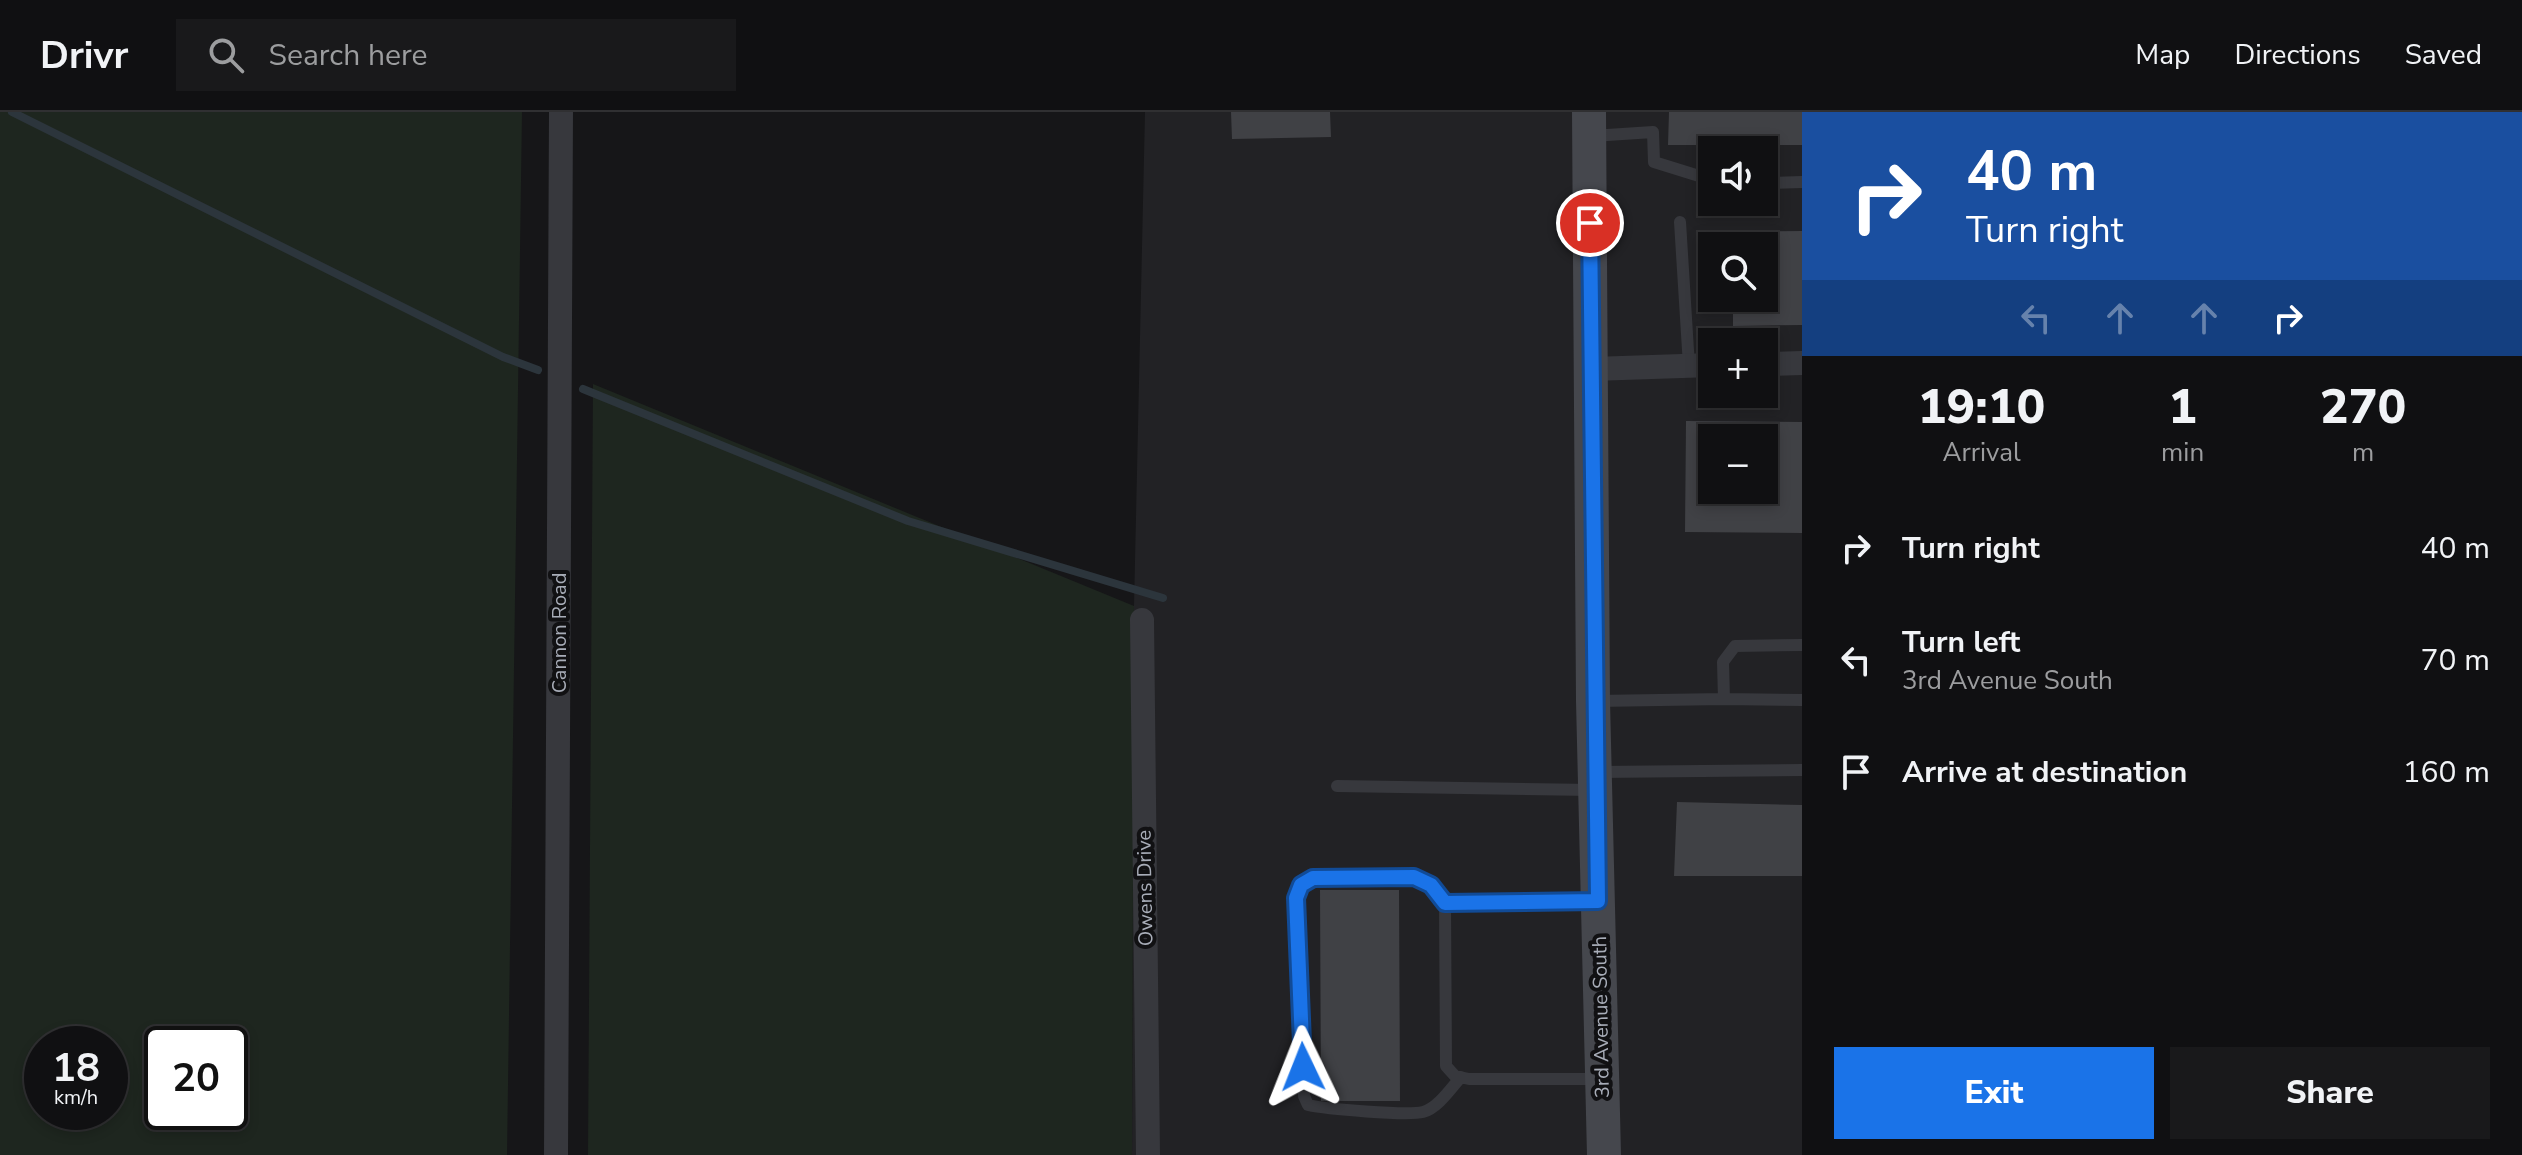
<!DOCTYPE html>
<html lang="en">
<head>
<meta charset="utf-8">
<style>
  body { margin:0; font-family:"Nunito Sans",sans-serif; background:#19191b; color:#f1f3f6; height:100vh; display:flex; flex-direction:column; font-size:30px; white-space:nowrap }
  * { box-sizing:border-box; margin:0 }
  p { font-size:26px; color:#9c9d9f }
  .icon { flex:none; width:44px; height:44px; fill:none; stroke:currentColor; stroke-width:2; stroke-linecap:round; stroke-linejoin:round }
  .map { position:relative; flex:1; overflow:hidden }
  .drawer { display:flex; flex-direction:column; background:#101012; width:720px }
  .drawer>* { flex:none }
  .top-card { background:#1a4fa0; color:#fff; overflow:hidden }
  .fabs { position:absolute; left:1698px; top:24px; display:grid; gap:16px }
  .fabs a { display:grid; place-items:center; width:80px; height:80px; border-radius:0px; background:#101012; box-shadow:0 4px 12px #0003,0 0 0 2px #303032; font-size:40px }
  .speed { position:absolute; left:24px; top:914px; display:flex; gap:16px; font-size:40px; font-weight:700; text-align:center }
  .speed>* { display:grid; place-content:center; width:104px; height:104px; border-radius:50%; background:#101012; box-shadow:0 4px 12px #0003,0 0 0 2px #303032; line-height:1 }
  .speed small { font-size:20px; font-weight:400 }
  .speed .limit { border:4px solid #111; border-radius:12px; background:#fff; color:#111 }
  .pin { position:absolute; display:grid; place-items:center; width:68px; height:68px; color:#fff; margin:-34px; border:4px solid #fff; border-radius:50%; box-shadow:0 2px 8px #0007 }
  .me { position:absolute; width:88px; margin:-44px; rotate:358deg; stroke-linejoin:round; filter:drop-shadow(0 0 6px #0008) }
  .turn { display:flex; align-items:center; gap:28px; height:168px; padding:0 32px; font-size:36px }
  .turn .icon { width:104px; height:104px; stroke-width:2.5 }
  .turn b { display:block; font-size:56px; line-height:68px }
  .lanes { display:flex; align-items:center; height:76px; padding:0 32px; background:#0003; justify-content:center; gap:40px; direction:ltr }
  .lanes .off { opacity:.35 }
  .eta { display:flex; justify-content:space-evenly; align-items:center; height:136px; text-align:center }
  .eta b { font-size:48px; font-weight:800; line-height:56px }
  .action { display:flex; gap:16px; margin-top:auto; padding:16px 32px }
  .action a { flex:1; height:92px; border-radius:0px; background:#1a73e8; color:#fff; font-size:32px; font-weight:800; line-height:92px; text-align:center }
  .action a+a { background:#19191b; color:#f1f3f6 }
  ul { padding:0; list-style:none }
  li { display:flex; align-items:center; gap:24px; height:112px; padding:0 32px }
  li div { flex:1 }
  li b { display:block; font-size:30px }
  li em { font-style:normal }
  header { display:flex; align-items:center; gap:48px; box-sizing:border-box; height:112px; padding:0 40px; background:#101012; border-bottom:2px solid #303032 }
  header strong { font-size:38px }
  nav { display:flex; gap:44px; margin-inline-start:auto; font-size:28px }
  .search { width:560px; height:72px; background:#19191b; display:flex; align-items:center; gap:20px; box-sizing:border-box; padding:0 28px; border-radius:0px; color:#9c9d9f; font-size:30px }
  main { display:flex; flex:1; min-height:0 }
  .map>svg:first-child { display:block }
  .built { fill:#222225; fill-rule:evenodd }
  .green { fill:#1e261f; fill-rule:evenodd }
  .lines { fill:none; stroke-linecap:round; stroke-linejoin:round }
  .stream { stroke:#2c353c; stroke-width:8 }
  .building { fill:#404145; fill-rule:evenodd }
  .service { stroke:#37383d; stroke-width:12 }
  .minor { stroke:#37383d; stroke-width:24 }
  .secondary { stroke:#45474d; stroke-width:34 }
  .route-casing { stroke:#114b97; stroke-width:20 }
  .route { stroke:#1a73e8; stroke-width:14 }
  .labels { text-anchor:middle; dominant-baseline:central; stroke-width:8; stroke-linejoin:round; paint-order:stroke }
  .street-label { font-size:20px; fill:#a8adb8; stroke:#111113 }
</style>
</head>
<body>
<header>
<strong>Drivr</strong>
<div class="search"><svg class="icon" aria-label="search" viewBox="0 0 24 24"><circle cx="10" cy="10" r="6"/><path d="M15 15l6 6"/></svg>Search here</div>
<nav><a>Map</a><a>Directions</a><a>Saved</a></nav>
</header>
<main>
<div class="map">
<svg width="1802" height="1043" viewBox="0 0 1802 1043">
  <rect width="100%" height="100%" fill="#161618"/>
  <path class="built" d="M1145,0H1802V1043H1132L1134,494ZM1712,38H1764V90H1712ZM1712,134H1764V186H1712ZM1712,230H1764V282H1712ZM1712,326H1764V378H1712Z"/>
  <path class="green" d="M0,0H522L507,1043H0ZM42,932H110V1000H42ZM162,932H230V1000H162Z
    M593,272L1134,494L1132,1043H588Z"/>
  <g class="lines">
    <path class="stream" d="M12,0L503,245L538,258
      M583,277L908,409L1163,486"/>
  </g>
  <path class="building" d="M1231,0H1330L1331,25L1232,27Z
    M1669,0H1802V33H1668Z
    M1802,119V213L1733,214V186H1764V134H1732V120Z
    M1686,309L1802,310V421L1685,420ZM1712,326H1764V378H1712Z
    M1677,690L1802,693V764H1674Z
    M1320,778H1399L1400,989H1321Z"/>
  <g class="lines">
    <path class="service" d="M1592,24L1653,20L1654,50L1712,68
      M1764,71L1802,70
      M1680,110L1689,254
      M1724,587L1802,588
      M1596,589L1724,587L1723,550L1735,534L1802,533
      M1598,660L1802,658
      M1337,674L1592,678
      M1594,789L1445,791L1446,954L1455,964L1469,967H1600
      M1445,791L1431,773L1414,765L1313,766L1301,773L1296,786L1304,984L1308,993C1326,997 1407,1004 1423,1000C1438,996 1451,976 1461,965"/>
    <path class="minor" d="M1764,252L1802,251
      M1592,257L1712,253
      M1142,508L1148,1043
      M556,1043L561,0"/>
    <path class="secondary" d="M1589,0L1593,589L1604,1043"/>
  </g>
  <g class="lines">
    <g class="route-casing">
      <path id="route" d="M1303,955L1296,786L1301,773L1313,766L1414,765L1431,773L1445,791L1598,789L1590,111"/>
    </g>
    <use href="#route" class="route"/>
  </g>
  <g class="labels">
    <g class="street-label">
      <text transform="translate(559 521) rotate(-90)">Cannon Road</text>
      <text transform="translate(1145 776) rotate(-91)">Owens Drive</text>
      <text transform="translate(1601 905) rotate(-91)">3rd Avenue South</text>
    </g>
  </g>
</svg>
<div class="fabs">
<a><svg class="icon" aria-label="sound" viewBox="0 0 24 24"><path d="M4 9h4l5-4v14l-5-4H4zM17 9q2 3 0 6"/></svg></a>
<a><svg class="icon" aria-label="search" viewBox="0 0 24 24"><circle cx="10" cy="10" r="6"/><path d="M15 15l6 6"/></svg></a>
<a>+</a>
<a>−</a>
</div>
<div class="speed"><div>18<small>km/h</small></div><div class="limit">20</div></div>
<div class="pin" style="left:1590px;top:111px;background:#d93025"><svg class="icon" aria-label="arrive" viewBox="0 0 24 24"><path d="M6 21V4h12l-3 4 3 4H6"/></svg></div>
<svg class="me" style="left:1303px;top:955px" viewBox="-20 -20 40 40"><path d="M0-17L14 15 0 8-14 15z" fill="#1a73e8" stroke="#fff" stroke-width="4"/></svg>
</div>
<section class="drawer">
<div class="top-card">
<div class="turn"><svg class="icon" aria-label="right" viewBox="0 0 24 24"><path d="M7 20v-9h11M14 6l5 5-5 5"/></svg><div><b>40 m</b>Turn right</div></div>
<div class="lanes"><svg class="icon off" aria-label="left" viewBox="0 0 24 24"><path d="M17 20v-9H6M10 6l-5 5 5 5"/></svg><svg class="icon off" aria-label="ahead" viewBox="0 0 24 24"><path d="M12 20V5M6 11l6-6 6 6"/></svg><svg class="icon off" aria-label="ahead" viewBox="0 0 24 24"><path d="M12 20V5M6 11l6-6 6 6"/></svg><svg class="icon" aria-label="right" viewBox="0 0 24 24"><path d="M7 20v-9h11M14 6l5 5-5 5"/></svg></div>
</div>
<div class="eta">
<div><b>19:10</b><p>Arrival</p></div>
<div><b>1</b><p>min</p></div>
<div><b>270</b><p>m</p></div>
</div>
<ul>
<li><svg class="icon" aria-label="right" viewBox="0 0 24 24"><path d="M7 20v-9h11M14 6l5 5-5 5"/></svg><div><b>Turn right</b></div><em>40 m</em></li>
<li><svg class="icon" aria-label="left" viewBox="0 0 24 24"><path d="M17 20v-9H6M10 6l-5 5 5 5"/></svg><div><b>Turn left</b><p>3rd Avenue South</p></div><em>70 m</em></li>
<li><svg class="icon" aria-label="arrive" viewBox="0 0 24 24"><path d="M6 21V4h12l-3 4 3 4H6"/></svg><div><b>Arrive at destination</b></div><em>160 m</em></li>
</ul>
<div class="action"><a>Exit</a><a>Share</a></div>
</section>
</main>
</body>
</html>
